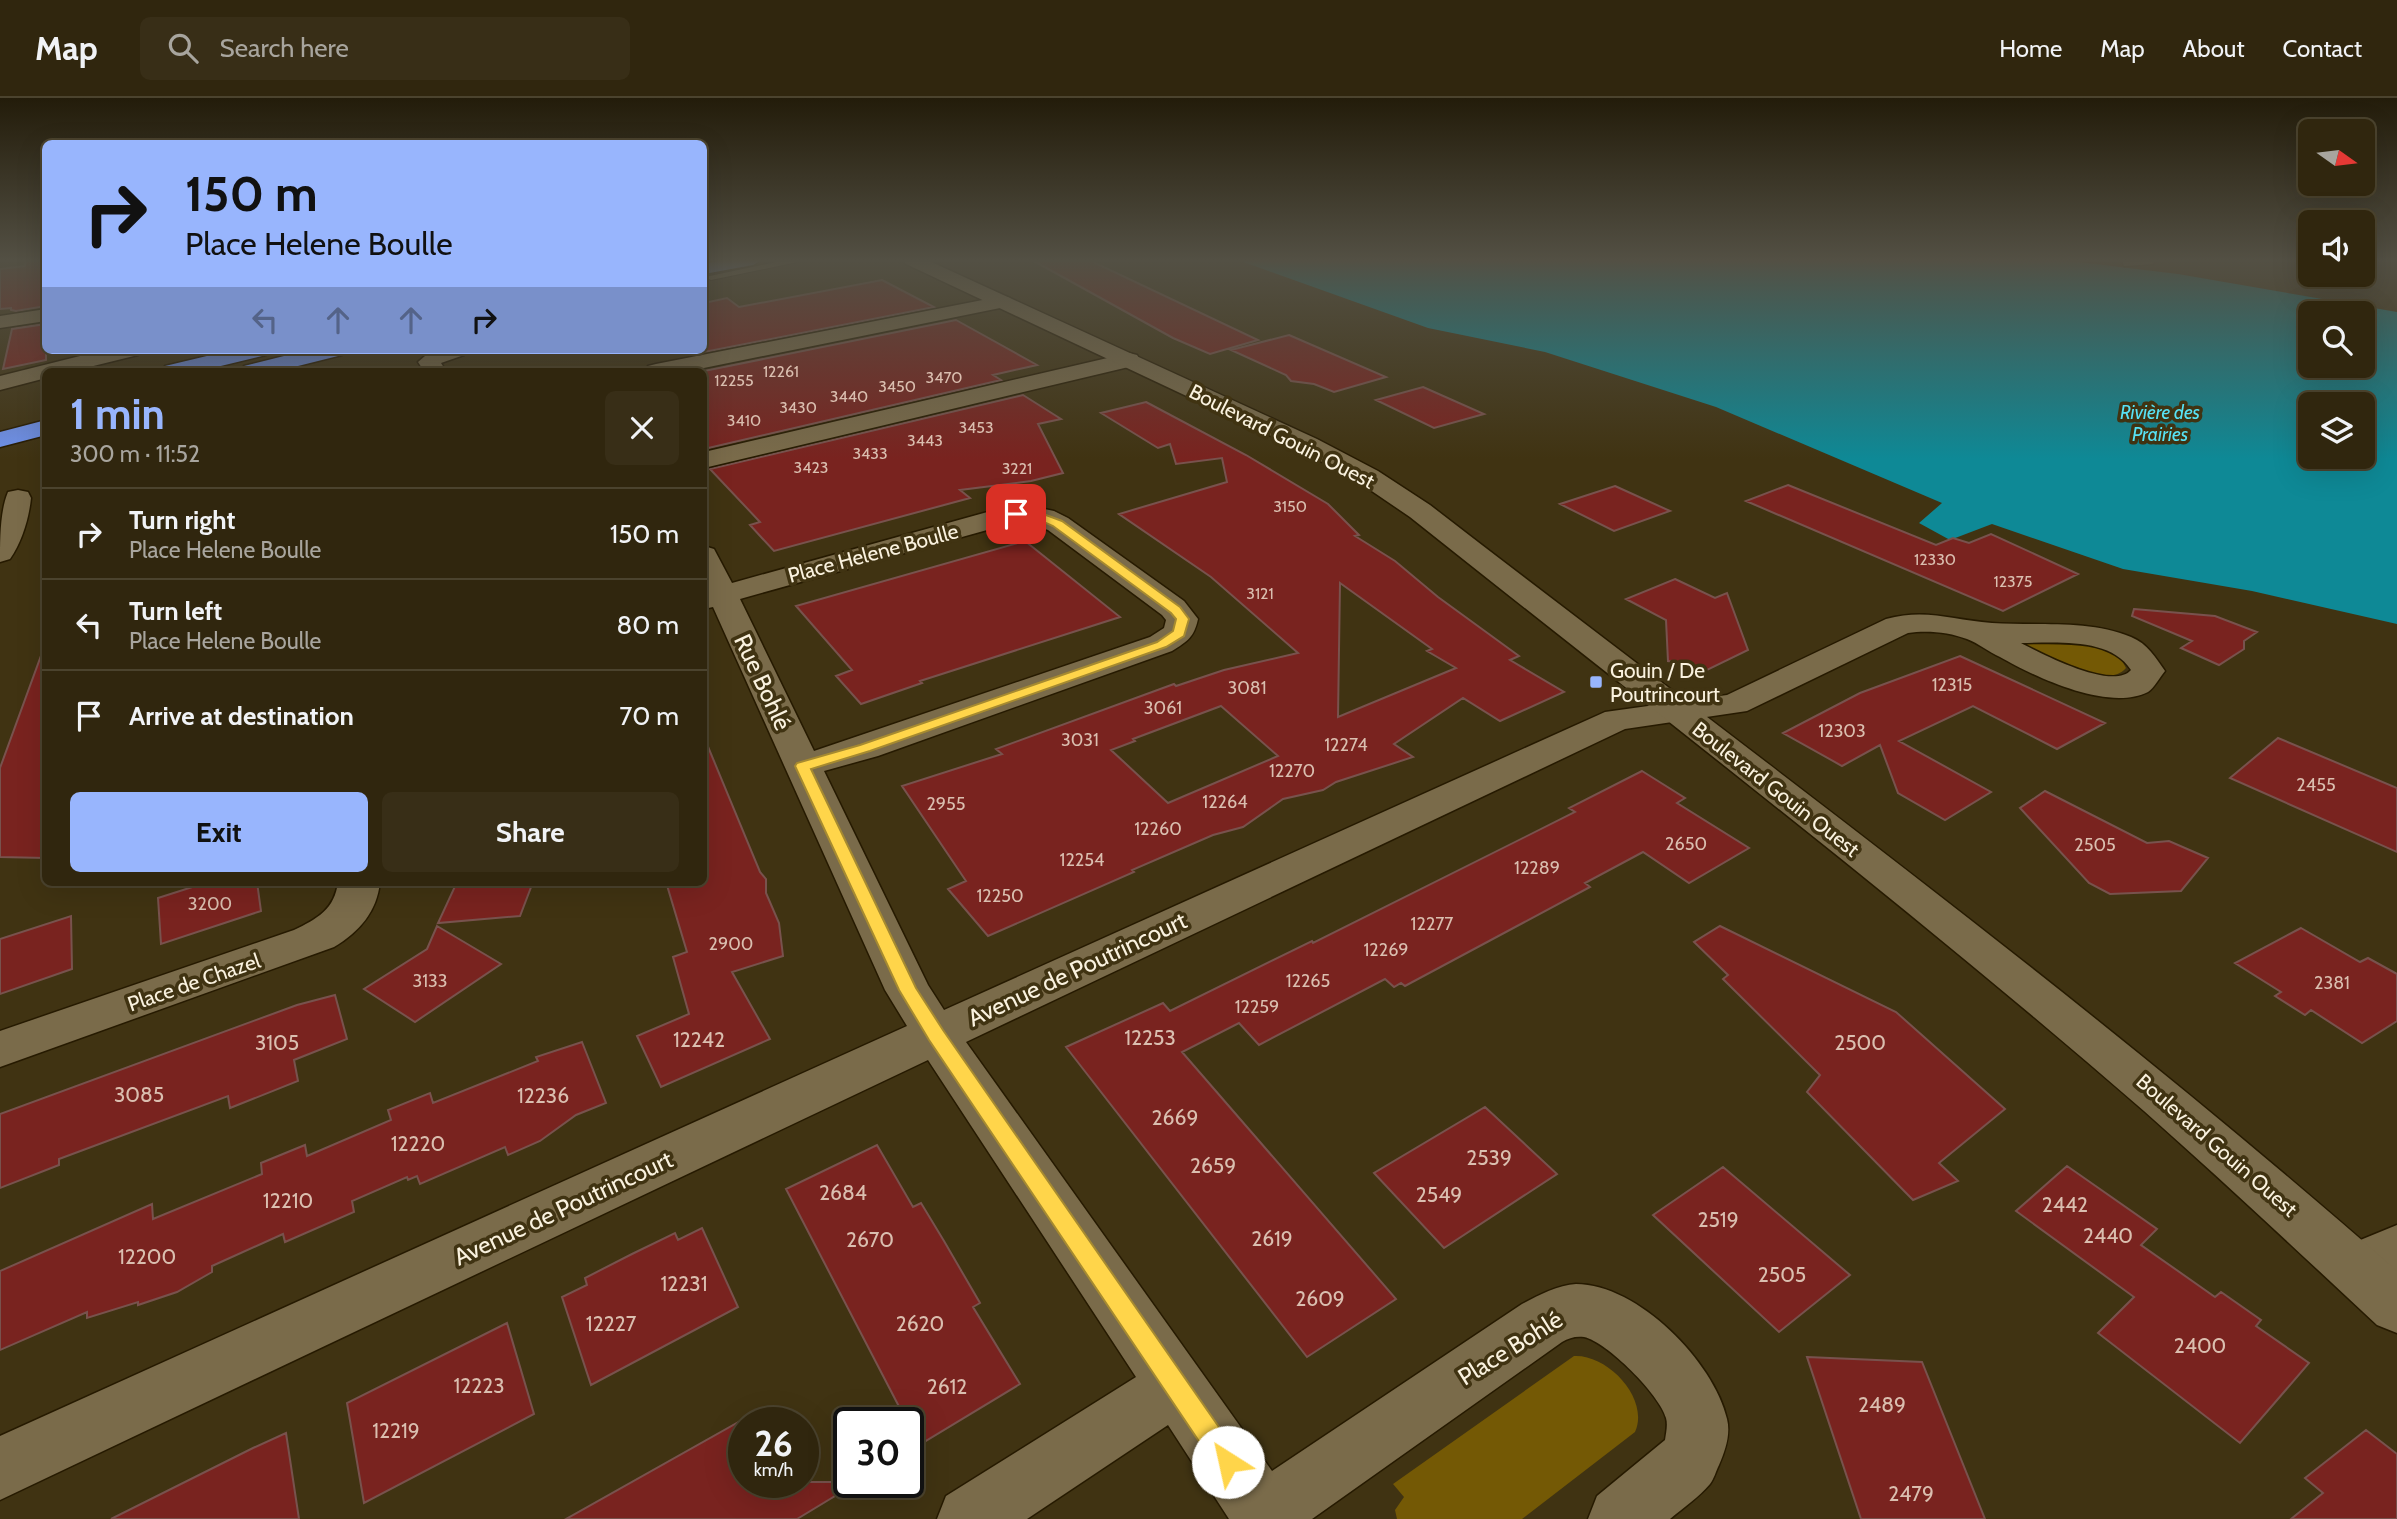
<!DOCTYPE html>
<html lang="en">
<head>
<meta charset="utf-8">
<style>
  body { margin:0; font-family:Cabin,sans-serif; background:#382e17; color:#f1f3f6; height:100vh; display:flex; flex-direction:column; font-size:26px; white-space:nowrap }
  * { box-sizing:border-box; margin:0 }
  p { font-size:23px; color:#a8a59e }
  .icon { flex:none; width:38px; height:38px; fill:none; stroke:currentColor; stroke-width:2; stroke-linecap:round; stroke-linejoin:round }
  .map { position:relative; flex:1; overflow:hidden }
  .details { position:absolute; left:42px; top:270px; width:665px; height:518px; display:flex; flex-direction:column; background:#30260e; border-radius:10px; box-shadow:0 7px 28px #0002,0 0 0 2px #4b432e }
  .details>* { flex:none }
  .guide { position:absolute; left:42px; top:42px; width:665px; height:214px; border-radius:10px; box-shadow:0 7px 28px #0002,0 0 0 2px #4b432e; background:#98b5fd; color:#111; overflow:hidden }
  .needle { width:46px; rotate:104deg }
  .tools { position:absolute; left:2298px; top:21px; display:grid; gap:14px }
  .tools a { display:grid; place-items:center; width:77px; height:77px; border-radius:10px; background:#30260e; box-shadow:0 7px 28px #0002,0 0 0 2px #4b432e; font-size:35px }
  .speed { position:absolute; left:728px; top:1309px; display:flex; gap:14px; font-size:35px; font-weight:700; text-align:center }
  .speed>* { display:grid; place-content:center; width:91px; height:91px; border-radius:50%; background:#30260e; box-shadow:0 7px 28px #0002,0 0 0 2px #4b432e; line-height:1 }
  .speed small { font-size:18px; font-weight:400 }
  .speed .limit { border:4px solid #111; border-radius:10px; background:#fff; color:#111 }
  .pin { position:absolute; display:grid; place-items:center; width:60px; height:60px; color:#fff; margin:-30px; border-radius:14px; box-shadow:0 4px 10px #0006 }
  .me { position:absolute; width:77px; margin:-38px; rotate:325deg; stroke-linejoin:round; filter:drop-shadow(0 0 5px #0008) }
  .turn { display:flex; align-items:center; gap:24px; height:147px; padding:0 28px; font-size:32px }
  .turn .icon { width:91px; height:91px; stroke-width:2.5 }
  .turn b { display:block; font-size:49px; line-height:60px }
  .lanes { display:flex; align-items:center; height:66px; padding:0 28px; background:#0003; justify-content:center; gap:35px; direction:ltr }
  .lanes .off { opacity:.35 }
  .round { display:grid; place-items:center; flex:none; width:74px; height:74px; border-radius:10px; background:#382e17 }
  .summary { display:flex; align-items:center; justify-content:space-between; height:119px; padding:0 28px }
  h1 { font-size:42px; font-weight:700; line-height:52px; color:#98b5fd }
  .primary-button { display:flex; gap:14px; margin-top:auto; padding:14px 28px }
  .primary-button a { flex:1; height:80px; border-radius:10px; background:#98b5fd; color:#111; font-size:28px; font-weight:700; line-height:80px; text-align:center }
  .primary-button a+a { background:#382e17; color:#f1f3f6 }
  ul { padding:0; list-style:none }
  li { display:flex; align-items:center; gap:21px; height:91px; padding:0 28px; border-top:2px solid #4b432e }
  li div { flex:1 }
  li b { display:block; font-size:26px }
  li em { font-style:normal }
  header { display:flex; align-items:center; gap:42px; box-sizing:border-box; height:98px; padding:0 35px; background:#30260e; border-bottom:2px solid #4b432e }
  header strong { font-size:33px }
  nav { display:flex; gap:38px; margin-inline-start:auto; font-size:24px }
  .search { width:490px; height:63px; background:#382e17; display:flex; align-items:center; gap:18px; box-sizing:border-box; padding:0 24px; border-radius:10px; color:#a8a59e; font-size:26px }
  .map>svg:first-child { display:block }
  .green { fill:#745905 }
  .water { fill:#0e8996; fill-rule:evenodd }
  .building { fill:#79231f; stroke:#78524d; stroke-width:2; fill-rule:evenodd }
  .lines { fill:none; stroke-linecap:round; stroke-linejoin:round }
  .service-casing { stroke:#261a00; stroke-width:2 }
  .minor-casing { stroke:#261a00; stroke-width:3 }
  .tertiary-casing { stroke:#261a00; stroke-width:3 }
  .motorway-casing { stroke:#261a00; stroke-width:3 }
  .service { fill:#7a6b4a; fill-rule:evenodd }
  .minor { fill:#7a6b4a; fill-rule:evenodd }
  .tertiary { fill:#7a6b4a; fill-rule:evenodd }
  .motorway { fill:#6f92ed; fill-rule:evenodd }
  .route { fill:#ffd54a; stroke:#a68a30; stroke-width:2 }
  .poi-dot { fill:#98b5fd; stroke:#403312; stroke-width:2.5 }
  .labels { text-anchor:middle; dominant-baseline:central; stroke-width:7; stroke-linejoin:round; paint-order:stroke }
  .far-number-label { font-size:16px; fill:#dabeaf }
  .number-label { font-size:18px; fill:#dabeaf }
  .far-water-label { font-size:19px; font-style:italic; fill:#57e2f4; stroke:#403312 }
  .street-label { font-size:21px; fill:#faf2df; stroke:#403312 }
  .poi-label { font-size:21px; fill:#faf2df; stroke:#403312; text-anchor:start }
  .near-number-label { font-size:21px; fill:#dabeaf }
  .near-street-label { font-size:24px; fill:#faf2df; stroke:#403312 }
</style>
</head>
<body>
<header>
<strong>Map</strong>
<div class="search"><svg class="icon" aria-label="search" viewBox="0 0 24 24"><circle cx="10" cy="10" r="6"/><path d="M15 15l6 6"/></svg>Search here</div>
<nav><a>Home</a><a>Map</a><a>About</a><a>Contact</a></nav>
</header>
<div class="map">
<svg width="2397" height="1421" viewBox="0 0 2397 1421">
  <rect width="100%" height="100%" fill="#403312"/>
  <path class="green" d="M2020,542C2048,546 2114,537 2126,570C2106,594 2043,558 2019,548Z
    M1574,1258C1608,1256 1650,1301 1635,1334L1522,1421H1397L1395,1412L1404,1399L1393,1386Z"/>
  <path class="water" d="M1238,162H2062L2178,176L2397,214V526L2252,493L2123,471L1992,426L1950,442L1919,425L1942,405L1716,309L1545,254L1428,230ZM2310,215H2362V268H2310ZM2310,306H2362V359H2310Z"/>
  <path class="building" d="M26,162H46V208L16,213L11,212V210L0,211V171L25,168Z
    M1032,162H1089L1258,242L1210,256L1173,240Z
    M882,182L934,209L704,254V205L727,200L739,209Z
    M956,222L1037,267L993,277L1001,282L704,351V273Z
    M46,226V262L3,271L12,231Z
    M1289,237L1386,279L1334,294L1314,286L1291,283L1286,277L1231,252Z
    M1423,289L1484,316L1434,330L1376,302Z
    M1023,297L1061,321L1038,326L1063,375L1031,383L960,392L970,400L774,453L750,427L760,424L710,371Z
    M1146,304L1246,357L1328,406L1359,437L1355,438L1395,463L1438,499L1519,558L1510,562L1564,594L1500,623L1463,600L1394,646L1413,659L1336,684L1323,692L1283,701L1243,729L1213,737L1132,772L1134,774L988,838L948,791L966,783L902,688L1002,656L996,651L1174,586L1176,588L1224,572L1298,555L1211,479L1119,416L1227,384L1222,360L1176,366L1170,346L1158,350L1101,315ZM1340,485L1432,551L1427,553L1456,570L1338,619ZM1221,608L1278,658L1168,705L1111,652L1135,643L1133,641Z
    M1788,387L1936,447L1953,440L1969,445L1991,436L2078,476L2003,513L1746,403Z
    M1615,388L1670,413L1614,433L1560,406Z
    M1025,443L1120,519L920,583L922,585L861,606L836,578L852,572L796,508Z
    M1675,481L1715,500L1727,495L1748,552L1705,573L1691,566L1668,563L1666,522L1626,501Z
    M2134,511L2215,518L2257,534L2244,543V551L2219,567L2181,550L2192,543L2132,518Z
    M42,555L46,556V760L0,759V670Z
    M1960,558L2105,625L2057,651L1973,608L1899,643L1991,694L1945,722L1898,695L1880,647L1842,668L1783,635L1860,595Z
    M704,639L760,774L766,781V795L779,825L783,858L732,874L770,941L661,989L637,938L689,916L673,859L687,854L666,784H704Z
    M2278,640L2397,690V754L2230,680Z
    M1642,673L1685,700L1677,705L1749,750L1689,785L1643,754L1585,785L1590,789L1405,888L1401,885L1394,889L1385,881L1259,947L1239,925L1182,954L1396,1201L1307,1259L1066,949L1163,905L1170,913L1312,843L1313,845L1575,714L1569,710Z
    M2045,693L2147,745L2169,743L2208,760L2181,793L2110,796L2089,785L2020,710Z
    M208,784H257L261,813L161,846L158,800Z
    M457,784H533L520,818L438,825Z
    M71,818L72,871L0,896V841Z
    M437,828L501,866L415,924L364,891L427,851Z
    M1720,828L1896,914L2005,1011L1939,1065L1958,1083L1913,1102L1807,994L1820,977L1723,881L1728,877L1694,844Z
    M2301,830L2360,864L2368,860L2397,876V923L2362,945L2311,912L2305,917L2275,898L2281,894L2235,865Z
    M335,897L347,941L294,962L298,983L230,1010L228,998L59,1061V1067L0,1090V1016L297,907Z
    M582,944L606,1005L576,1017L540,1043L508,1057L505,1049L420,1086L417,1078L408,1082L407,1079L352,1103L354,1114L285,1144L283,1136L212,1168V1174L177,1194L138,1207V1204L87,1220V1214L0,1252V1173L152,1106L153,1121L262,1076L261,1065L305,1047L307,1058L391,1022L388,1012L430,995L433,1005L538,963L536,959Z
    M1485,1009L1557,1076L1444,1150L1374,1075Z
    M877,1047L913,1109L921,1105L944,1143L980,1205L973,1209L1020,1286L919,1347L786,1091Z
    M2067,1068L2157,1131L2141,1147L2215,1199L2221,1194L2261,1222L2256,1228L2309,1265L2240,1345L2098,1235L2134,1199L2016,1113Z
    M1723,1069L1850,1177L1779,1234L1653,1117Z
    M702,1130L738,1209L591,1287L562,1199L587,1187L585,1180L632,1156L675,1135L678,1142Z
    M507,1225L534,1316L364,1405L347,1305Z
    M1807,1259L1922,1264L1985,1421H1861Z
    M744,1321V1384H858L797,1421H566Z
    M2366,1332L2397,1356V1421H2291L2323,1395L2305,1380Z
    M286,1335L299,1421H111L253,1350Z"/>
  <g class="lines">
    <g class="service-casing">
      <path id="service" d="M785,162H807L711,182L705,179Z"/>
    </g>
    <g class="minor-casing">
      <path id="minor" d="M2122,162H2156L2153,166L2124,168Z
        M1003,198L1010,200L1013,204L1010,208L689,273H645L648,268L656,266Z
        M46,211V223L0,230V218Z
        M104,252H141L138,257L73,273H46V280L0,292V278Z
        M432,252H467L464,257L441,265L446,273H424L418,264Z
        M1129,255L1137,257L1140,262L1137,267L704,370V354Z
        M18,392L28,394L31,400C29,420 22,444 10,461L0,464C0,442 0,413 8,394Z
        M1030,408L1054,413L1068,420L1184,503L1198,521C1194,539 1188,543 1172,553L878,658L824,673L928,887L944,912L1605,614L1727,597L1886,521C1926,510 1952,522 1992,525C2038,528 2088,521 2131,539C2148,546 2155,559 2165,573C2160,579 2154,590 2148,594C2108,614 2035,579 2000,559C1989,554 1978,545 1967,541C1949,534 1926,532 1908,535L1747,613L1625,631L966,944L1272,1373L1522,1206C1537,1198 1558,1187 1576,1186C1638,1186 1714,1264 1727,1321C1731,1336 1725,1353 1719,1367C1716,1373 1714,1381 1710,1386C1699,1399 1683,1410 1670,1421H1588L1597,1398L1665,1342C1666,1335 1668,1327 1666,1320C1660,1297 1607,1244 1584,1239C1575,1238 1569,1240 1562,1244L1312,1421H1229L1168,1327L1027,1421H937L946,1398L1136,1279L928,962L0,1402V1338L907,928L885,892L713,509L704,511V448L714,451L732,485L991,413ZM1030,425L1048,432L1162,517L1166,522L1164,530L1150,539L814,653L740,501L1005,427ZM2021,545C2055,545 2110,539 2131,572C2113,593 2042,556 2021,545Z
        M338,784H380C377,814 359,834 334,849L0,969V933L294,832C317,821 335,811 338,784Z
        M2397,1127V1177L2356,1194L2336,1186L2328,1169L2336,1152Z"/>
    </g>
    <g class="tertiary-casing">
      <path id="tertiary" d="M903,162H927L1317,341L1378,373L1430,407C1755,658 2088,901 2397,1173V1235L2377,1227C2300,1155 2223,1083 2144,1013C1906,806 1656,615 1410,419L1360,385L1299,351L906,166Z"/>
    </g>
    <g class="motorway-casing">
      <path id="motorway" d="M723,162H762L753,167L704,176V166Z
        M232,252H269L266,257L200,273H162L165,268Z
        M308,252H345L342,257L278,273H241L244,268Z
        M46,322V337L0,349V334Z"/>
    </g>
    <use href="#service" class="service"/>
    <use href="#minor" class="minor"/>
    <use href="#tertiary" class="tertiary"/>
    <use href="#motorway" class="motorway"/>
  </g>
  <linearGradient id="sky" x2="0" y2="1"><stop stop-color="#231c0a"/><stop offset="0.45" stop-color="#535044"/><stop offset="1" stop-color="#535044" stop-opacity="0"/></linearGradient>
  <rect width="2397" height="361" fill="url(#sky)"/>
  <path class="route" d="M1016,413L1038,414L1062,423L1180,509L1189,521L1184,538L1166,549L870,653L811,671L916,890L943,932L1237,1355L1241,1364L1237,1373L1228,1377L1219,1373L929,942L899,892L795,668L797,665L860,647L1157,544L1173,533L1176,521L1171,515L1053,428L1037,421L1012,419L1010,416Z"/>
  <rect class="poi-dot" x="1589" y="577" width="14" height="14" rx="3.5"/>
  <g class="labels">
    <g class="far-number-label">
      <text x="781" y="273">12261</text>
      <text x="944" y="279">3470</text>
      <text x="734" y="282">12255</text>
      <text x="897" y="288">3450</text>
      <text x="849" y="298">3440</text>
      <text x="798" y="309">3430</text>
      <text x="744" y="322">3410</text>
      <text x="976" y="329">3453</text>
      <text x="925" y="342">3443</text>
      <text x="870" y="355">3433</text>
      <text x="811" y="369">3423</text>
      <text x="1017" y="370">3221</text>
      <text x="1290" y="408">3150</text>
      <text x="1935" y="461">12330</text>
      <text x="2013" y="483">12375</text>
      <text x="1260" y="495">3121</text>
    </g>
    <g class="number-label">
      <text x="1952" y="587">12315</text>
      <text x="1247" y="590">3081</text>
      <text x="1163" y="610">3061</text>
      <text x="1842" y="633">12303</text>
      <text x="1080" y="642">3031</text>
      <text x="1346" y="647">12274</text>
      <text x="1292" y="673">12270</text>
      <text x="2316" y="687">2455</text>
      <text x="1225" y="704">12264</text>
      <text x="946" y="706">2955</text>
      <text x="1158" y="731">12260</text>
      <text x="1686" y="746">2650</text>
      <text x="2095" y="747">2505</text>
      <text x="1082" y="762">12254</text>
      <text x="1537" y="770">12289</text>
      <text x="1000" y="798">12250</text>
      <text x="210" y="806">3200</text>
      <text x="1432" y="826">12277</text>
      <text x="731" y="846">2900</text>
      <text x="1386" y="852">12269</text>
      <text x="430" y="883">3133</text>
      <text x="1308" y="883">12265</text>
      <text x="2332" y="885">2381</text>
      <text x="1257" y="909">12259</text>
    </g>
    <g class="far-water-label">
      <text x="2160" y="314">Rivière des<tspan x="2160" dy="22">Prairies</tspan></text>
    </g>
    <g class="street-label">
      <text transform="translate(1282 338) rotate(27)">Boulevard Gouin Ouest</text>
      <text transform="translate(873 455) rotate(-15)">Place Helene Boulle</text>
      <text transform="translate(1776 691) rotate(38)">Boulevard Gouin Ouest</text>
      <text transform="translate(194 884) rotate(-19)">Place de Chazel</text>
      <text transform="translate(2217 1047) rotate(41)">Boulevard Gouin Ouest</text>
    </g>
    <g class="poi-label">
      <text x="1610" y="572">Gouin / De<tspan x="1610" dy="24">Poutrincourt</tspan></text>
    </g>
    <g class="near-number-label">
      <text x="1150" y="939">12253</text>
      <text x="699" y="941">12242</text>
      <text x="277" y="944">3105</text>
      <text x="1860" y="944">2500</text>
      <text x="139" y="996">3085</text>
      <text x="543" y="997">12236</text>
      <text x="1175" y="1019">2669</text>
      <text x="418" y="1045">12220</text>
      <text x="1489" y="1059">2539</text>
      <text x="1213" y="1067">2659</text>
      <text x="843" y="1094">2684</text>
      <text x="1439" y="1096">2549</text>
      <text x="288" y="1102">12210</text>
      <text x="2065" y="1106">2442</text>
      <text x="1718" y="1121">2519</text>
      <text x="2108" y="1137">2440</text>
      <text x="1272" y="1140">2619</text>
      <text x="870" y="1141">2670</text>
      <text x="147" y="1158">12200</text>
      <text x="1782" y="1176">2505</text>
      <text x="684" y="1185">12231</text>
      <text x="1320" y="1200">2609</text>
      <text x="611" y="1225">12227</text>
      <text x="920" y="1225">2620</text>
      <text x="2200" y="1247">2400</text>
      <text x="479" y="1287">12223</text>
      <text x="947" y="1288">2612</text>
      <text x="1882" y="1306">2489</text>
      <text x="396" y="1332">12219</text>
      <text x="1911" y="1395">2479</text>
    </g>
    <g class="near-street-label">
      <text transform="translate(763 584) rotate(65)">Rue Bohlé</text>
      <text transform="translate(1077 871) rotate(-25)">Avenue de Poutrincourt</text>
      <text transform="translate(563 1110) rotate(-25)">Avenue de Poutrincourt</text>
      <text transform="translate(1510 1250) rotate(-32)">Place Bohlé</text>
    </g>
  </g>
</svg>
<div class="tools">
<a><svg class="needle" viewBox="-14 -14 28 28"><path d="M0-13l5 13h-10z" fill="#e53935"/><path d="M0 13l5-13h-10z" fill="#a8a59e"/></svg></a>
<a><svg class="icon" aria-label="sound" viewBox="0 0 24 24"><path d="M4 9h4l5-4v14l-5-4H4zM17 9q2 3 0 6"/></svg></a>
<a><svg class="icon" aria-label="search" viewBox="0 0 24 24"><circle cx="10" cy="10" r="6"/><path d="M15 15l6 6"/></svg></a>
<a><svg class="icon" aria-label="layers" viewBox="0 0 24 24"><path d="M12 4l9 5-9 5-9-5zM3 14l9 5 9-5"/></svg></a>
</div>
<div class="speed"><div>26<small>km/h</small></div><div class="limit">30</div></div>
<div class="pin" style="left:1016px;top:416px;background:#d93025"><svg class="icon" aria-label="arrive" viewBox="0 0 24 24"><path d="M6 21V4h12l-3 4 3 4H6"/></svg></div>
<svg class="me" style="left:1228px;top:1364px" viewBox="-20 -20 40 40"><circle r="19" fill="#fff"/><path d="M0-13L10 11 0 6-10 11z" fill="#ffd54a"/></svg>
<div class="guide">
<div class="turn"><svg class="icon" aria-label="right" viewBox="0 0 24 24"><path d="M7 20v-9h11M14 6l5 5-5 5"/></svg><div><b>150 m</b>Place Helene Boulle</div></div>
<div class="lanes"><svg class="icon off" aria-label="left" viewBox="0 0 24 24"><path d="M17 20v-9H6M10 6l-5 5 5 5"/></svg><svg class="icon off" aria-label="ahead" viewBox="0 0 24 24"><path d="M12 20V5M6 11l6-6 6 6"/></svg><svg class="icon off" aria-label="ahead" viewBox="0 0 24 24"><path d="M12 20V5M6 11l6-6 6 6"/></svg><svg class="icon" aria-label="right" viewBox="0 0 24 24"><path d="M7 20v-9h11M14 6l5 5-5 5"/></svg></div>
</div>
<section class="details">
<div class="summary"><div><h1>1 min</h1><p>300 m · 11:52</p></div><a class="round"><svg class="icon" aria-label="close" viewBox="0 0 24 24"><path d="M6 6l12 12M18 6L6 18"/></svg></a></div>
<ul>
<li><svg class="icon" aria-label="right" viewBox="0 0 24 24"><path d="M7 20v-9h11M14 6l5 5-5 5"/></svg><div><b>Turn right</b><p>Place Helene Boulle</p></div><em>150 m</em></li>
<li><svg class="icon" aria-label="left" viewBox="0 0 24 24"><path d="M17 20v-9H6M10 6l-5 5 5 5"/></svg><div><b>Turn left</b><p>Place Helene Boulle</p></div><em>80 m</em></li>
<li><svg class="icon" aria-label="arrive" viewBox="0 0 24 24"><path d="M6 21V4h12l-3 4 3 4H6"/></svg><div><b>Arrive at destination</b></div><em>70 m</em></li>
</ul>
<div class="primary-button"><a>Exit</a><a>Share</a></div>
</section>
</div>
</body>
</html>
